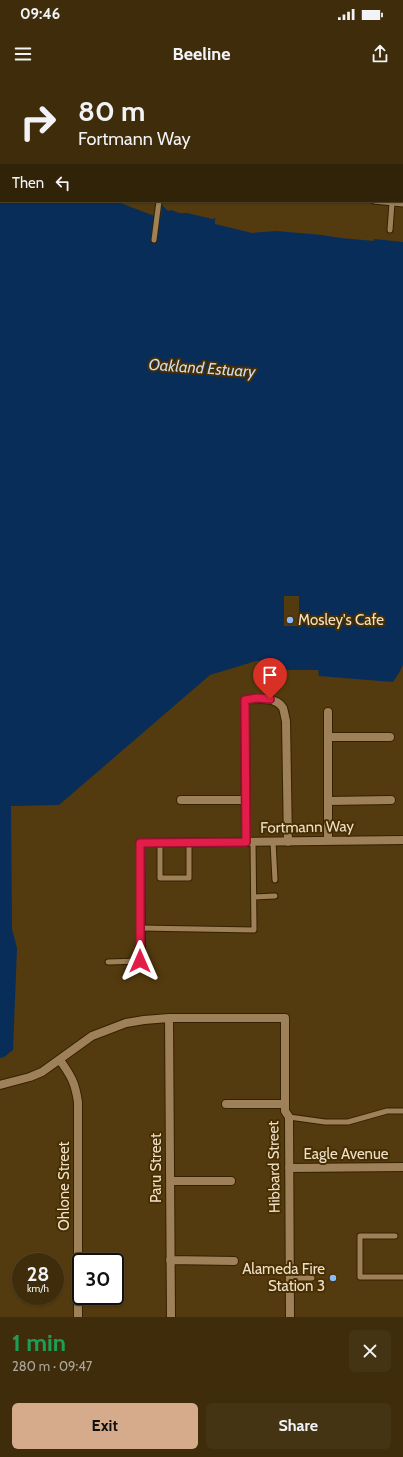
<!DOCTYPE html>
<html lang="en">
<head>
<meta charset="utf-8">
<style>
  body { margin:0; font-family:Cabin,sans-serif; background:#453414; color:#f1f3f6; height:100vh; display:flex; flex-direction:column; font-size:15px; white-space:nowrap }
  * { box-sizing:border-box; margin:0 }
  p { font-size:13px; color:#ada79d }
  .icon { flex:none; width:22px; height:22px; fill:none; stroke:currentColor; stroke-width:2; stroke-linecap:round; stroke-linejoin:round }
  .map { position:relative; height:1237px; overflow:hidden }
  .details { display:flex; flex-direction:column; background:#3e2c0b; flex:1 }
  .details>* { flex:none }
  .hud { position:absolute; left:0px; top:0px; width:403px; height:122px; box-shadow:0 1px 3px #0004,0 0 0 1px #57482c; background:#3e2c0b; color:#f1f3f6; overflow:hidden }
  .speed { position:absolute; left:12px; top:1173px; display:flex; gap:8px; font-size:20px; font-weight:700; text-align:center }
  .speed>* { display:grid; place-content:center; width:52px; height:52px; border-radius:50%; background:#3e2c0b; box-shadow:0 1px 3px #0004,0 0 0 1px #57482c; line-height:1 }
  .speed small { font-size:10px; font-weight:400 }
  .speed .limit { border:2px solid #111; border-radius:6px; background:#fff; color:#111 }
  .pin { position:absolute; display:grid; place-items:center; width:34px; height:34px; color:#fff; margin:-41px -17px; border-radius:50% 50% 50% 0; rotate:-45deg; box-shadow:0 0 4px #0007 }
  .pin .icon { rotate:45deg }
  .me { position:absolute; width:44px; margin:-22px; rotate:0deg; stroke-linejoin:round; filter:drop-shadow(0 0 3px #0008) }
  .turn { display:flex; align-items:center; gap:14px; height:84px; padding:0 12px; font-size:18px }
  .turn .icon { width:52px; height:52px; stroke-width:2.5 }
  .turn b { display:block; font-size:28px; line-height:34px }
  .then { display:flex; align-items:center; height:38px; padding:0 12px; background:#0003; gap:8px; font-size:15px }
  .round { display:grid; place-items:center; flex:none; width:42px; height:42px; border-radius:6px; background:#453414 }
  .overview { display:flex; align-items:center; justify-content:space-between; height:68px; padding:0 12px }
  h1 { font-size:24px; font-weight:700; line-height:30px; color:#1e9e55 }
  .primary-button { display:flex; gap:8px; margin-top:auto; padding:8px 12px }
  .primary-button a { flex:1; height:46px; border-radius:6px; background:#d6ab8b; color:#111; font-size:16px; font-weight:700; line-height:46px; text-align:center }
  .primary-button a+a { background:#453414; color:#f1f3f6 }
  .status { display:flex; justify-content:space-between; align-items:center; height:28px; padding:0 20px; background:#3e2c0b; direction:ltr }
  .status svg { height:11px; fill:currentColor }
  header { display:flex; justify-content:space-between; align-items:center; height:52px; padding:0 12px; background:#3e2c0b; font-size:18px; font-weight:700 }
  .map>svg:first-child { display:block }
  .green { fill:#40652d }
  .water { fill:#082d59 }
  .pier { fill:#533a0f }
  .lines { fill:none; stroke-linecap:round; stroke-linejoin:round }
  .lane-casing { stroke:#352202; stroke-width:7 }
  .street-casing { stroke:#352202; stroke-width:10 }
  .lane { stroke:#9e8158; stroke-width:5 }
  .street { stroke:#9e8158; stroke-width:8 }
  .route-casing { stroke:#92132f; stroke-width:10 }
  .route { stroke:#e11d48; stroke-width:7 }
  .poi-dot { fill:#89bafc; stroke:#482f02; stroke-width:1.5 }
  .labels { text-anchor:middle; dominant-baseline:central; stroke-width:4; stroke-linejoin:round; paint-order:stroke }
  .poi-label { font-size:15px; fill:#efe0ca; stroke:#482f02; text-anchor:start }
  .street-label { font-size:15px; fill:#efe0ca; stroke:#482f02 }
  .water-label { font-size:16px; font-style:italic; fill:#cbdcf3; stroke:#482f02 }
</style>
</head>
<body>
<div class="status"><b>09:46</b><svg viewBox="0 0 49 12"><path d="M0 12V9h3v3zM5 12V6h3v6zM10 12V3h3v9zM15 12V0h3v12zM26 1h20v11H26zM47 4h2v5h-2z"/></svg></div>
<header><svg class="icon" aria-label="menu" viewBox="0 0 24 24"><path d="M4 6h16M4 12h16M4 18h16"/></svg>Beeline<svg class="icon" aria-label="share" viewBox="0 0 24 24"><path d="M12 15V3M7 8l5-5 5 5M5 13v7h14v-7"/></svg></header>
<div class="map">
<svg width="403" height="1237" viewBox="0 0 403 1237">
  <rect width="100%" height="100%" fill="#533a0f"/>
  <path class="green" d="M202,0H345L344,1Z"/>
  <path class="water" d="M0,65L1,121H115L157,137L161,136L162,125L168,131L171,130L179,133H187L212,139L217,138L222,142L254,150L279,149L403,162V585L399,593L393,602L319,596L318,590H287L275,580L256,581L210,595L59,725L11,726L12,849L17,868L13,970L4,977L0,978Z"/>
  <path class="pier" d="M218,136L223,140L243,143L254,148L279,147L372,156H375L374,161L341,158L322,155L276,151L252,153L215,144V139Z
    M284,516H299V538H301V546H284Z"/>
  <g class="lines">
    <g class="lane-casing">
      <path id="lane" d="M58,1V0
        M197,1L198,0
        M374,121L403,124
        M390,150L392,123
        M154,160L159,121
        M273,762L275,800
        M160,763V798H189V762
        M254,817L275,816
        M140,848L254,850L253,762
        M108,882L141,881
        M289,1037L325,1042H348L387,1031H403
        M395,1156H360V1197H403
        M290,1198H312"/>
    </g>
    <g class="street-casing">
      <path id="street" d="M328,657H390
        M181,720H246
        M328,721L391,720
        M328,761V632
        M246,762L245,620C256,619 276,616 283,628C284,631 285,637 286,641L288,762
        M141,881L140,763L403,760
        M169,938L171,1237
        M60,980C71,996 75,1002 78,1022V1237
        M0,1005L30,997L42,992L92,956L126,943L144,940L169,938H285V1031L289,1037L290,1237
        M226,1024H285
        M289,1088L403,1087
        M170,1101H231
        M170,1180L234,1181"/>
    </g>
    <use href="#lane" class="lane"/>
    <use href="#street" class="street"/>
  </g>
  <g class="lines">
    <g class="route-casing">
      <path id="route" d="M140,881V763L246,762L245,620L257,618L270,619"/>
    </g>
    <use href="#route" class="route"/>
  </g>
  <g class="poi-dot">
    <circle cx="290" cy="540" r="4"/>
    <circle cx="333" cy="1198" r="4"/>
  </g>
  <g class="labels">
    <g class="poi-label">
      <text x="298" y="540">Mosley's Cafe</text>
      <text x="325" y="1189" text-anchor="end">Alameda Fire<tspan x="325" dy="17">Station 3</tspan></text>
    </g>
    <g class="street-label">
      <text transform="translate(307 747) rotate(-1)">Fortmann Way</text>
      <text x="346" y="1074">Eagle Avenue</text>
      <text transform="translate(274 1087) rotate(-91)">Hibbard Street</text>
      <text transform="translate(156 1088) rotate(-90)">Paru Street</text>
      <text transform="translate(64 1106) rotate(-90)">Ohlone Street</text>
    </g>
    <g class="water-label">
      <text transform="translate(202 288) rotate(4)">Oakland Estuary</text>
    </g>
  </g>
</svg>
<div class="speed"><div>28<small>km/h</small></div><div class="limit">30</div></div>
<div class="pin" style="left:270px;top:619px;background:#d93025"><svg class="icon" aria-label="arrive" viewBox="0 0 24 24"><path d="M6 21V4h12l-3 4 3 4H6"/></svg></div>
<svg class="me" style="left:140px;top:881px" viewBox="-20 -20 40 40"><path d="M0-17L14 15 0 8-14 15z" fill="#e11d48" stroke="#fff" stroke-width="4"/></svg>
<div class="hud">
<div class="turn"><svg class="icon" aria-label="right" viewBox="0 0 24 24"><path d="M7 20v-9h11M14 6l5 5-5 5"/></svg><div><b>80 m</b>Fortmann Way</div></div>
<div class="then">Then<svg class="icon" aria-label="left" viewBox="0 0 24 24"><path d="M17 20v-9H6M10 6l-5 5 5 5"/></svg></div>
</div>
</div>
<section class="details">
<div class="overview"><div><h1>1 min</h1><p>280 m · 09:47</p></div><a class="round"><svg class="icon" aria-label="close" viewBox="0 0 24 24"><path d="M6 6l12 12M18 6L6 18"/></svg></a></div>
<div class="primary-button"><a>Exit</a><a>Share</a></div>
</section>
</body>
</html>
